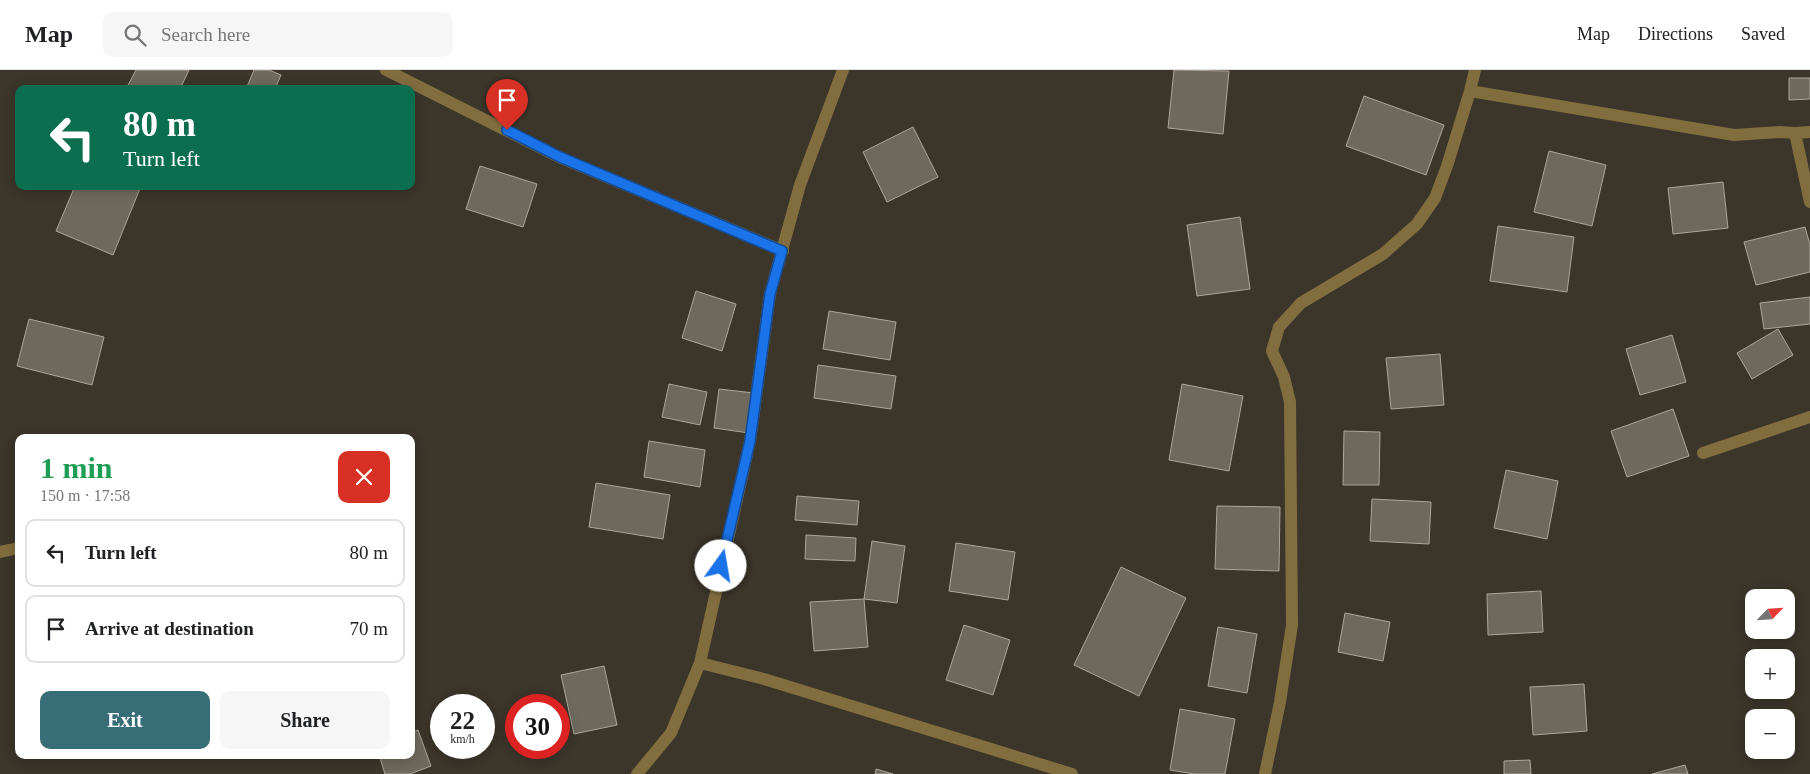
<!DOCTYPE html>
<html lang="en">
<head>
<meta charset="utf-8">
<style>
  body { margin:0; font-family:Georgia,serif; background:#f6f6f6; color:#202124; height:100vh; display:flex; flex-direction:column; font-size:19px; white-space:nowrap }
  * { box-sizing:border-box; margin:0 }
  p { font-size:16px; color:#757577 }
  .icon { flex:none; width:28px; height:28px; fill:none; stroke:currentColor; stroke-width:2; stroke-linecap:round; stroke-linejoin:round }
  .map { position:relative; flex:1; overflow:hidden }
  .side { position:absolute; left:15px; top:364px; width:400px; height:325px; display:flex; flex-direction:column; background:#fff; border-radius:10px; box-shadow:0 2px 12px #0003 }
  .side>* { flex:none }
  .hud { position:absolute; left:15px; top:15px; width:400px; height:105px; border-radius:10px; box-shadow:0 2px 12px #0003; background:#0b6e4f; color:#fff; overflow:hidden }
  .needle { width:32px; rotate:65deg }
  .tools { position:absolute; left:1745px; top:519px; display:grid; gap:10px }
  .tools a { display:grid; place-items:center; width:50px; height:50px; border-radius:10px; background:#fff; box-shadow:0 2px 12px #0003; font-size:25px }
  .speed { position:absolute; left:430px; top:624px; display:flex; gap:10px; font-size:25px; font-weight:700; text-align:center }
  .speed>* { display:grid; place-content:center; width:65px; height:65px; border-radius:50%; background:#fff; box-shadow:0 2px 12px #0003; line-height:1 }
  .speed small { font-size:12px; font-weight:400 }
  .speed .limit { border:8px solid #d22; background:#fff; color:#111 }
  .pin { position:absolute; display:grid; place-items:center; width:42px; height:42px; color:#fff; margin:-51px -21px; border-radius:50% 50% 50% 0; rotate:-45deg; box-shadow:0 0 5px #0007 }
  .pin .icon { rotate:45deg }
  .me { position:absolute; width:55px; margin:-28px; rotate:13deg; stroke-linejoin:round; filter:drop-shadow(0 0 4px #0008) }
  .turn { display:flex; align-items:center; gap:18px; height:105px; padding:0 25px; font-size:22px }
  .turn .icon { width:65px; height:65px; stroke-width:2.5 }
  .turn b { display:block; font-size:35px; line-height:42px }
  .round { display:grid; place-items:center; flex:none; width:52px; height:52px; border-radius:10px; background:#f6f6f6 }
  .overview { display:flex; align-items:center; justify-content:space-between; height:85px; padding:0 25px }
  h1 { font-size:30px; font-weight:600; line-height:38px; color:#1e9e55 }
  .primary-button { display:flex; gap:10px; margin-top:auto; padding:10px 25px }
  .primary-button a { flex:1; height:58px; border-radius:10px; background:#376d77; color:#fff; font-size:20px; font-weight:600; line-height:58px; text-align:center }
  .primary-button a+a { background:#f6f6f6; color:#202124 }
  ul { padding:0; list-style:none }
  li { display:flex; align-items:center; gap:15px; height:68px; margin:0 10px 8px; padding:0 15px; border:2px solid #e0e0e0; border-radius:10px }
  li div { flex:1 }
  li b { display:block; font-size:19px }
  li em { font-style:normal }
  header { display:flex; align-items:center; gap:30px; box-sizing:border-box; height:70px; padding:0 25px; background:#fff; border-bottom:1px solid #e0e0e0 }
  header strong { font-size:24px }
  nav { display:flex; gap:28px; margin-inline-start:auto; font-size:18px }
  .search { width:350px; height:45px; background:#f6f6f6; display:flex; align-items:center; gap:12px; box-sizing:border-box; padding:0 18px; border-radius:10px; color:#757577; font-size:19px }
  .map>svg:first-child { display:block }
  .building { fill:#6f695d; stroke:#ada699 }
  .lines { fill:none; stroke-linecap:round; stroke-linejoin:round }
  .minor { stroke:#826d3f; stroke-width:12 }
  .route-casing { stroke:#114b97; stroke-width:12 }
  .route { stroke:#1a73e8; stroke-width:9 }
</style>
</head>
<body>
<header>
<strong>Map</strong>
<div class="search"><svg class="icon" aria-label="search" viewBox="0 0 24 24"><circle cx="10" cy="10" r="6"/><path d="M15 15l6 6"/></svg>Search here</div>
<nav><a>Map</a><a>Directions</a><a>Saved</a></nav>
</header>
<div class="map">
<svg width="1810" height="704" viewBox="0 0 1810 704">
  <rect width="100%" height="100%" fill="#3b352a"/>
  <path class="building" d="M136,0H189L180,19H130L127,17Z
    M254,0H269L281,5L275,19H246Z
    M1174,0L1229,1L1223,64L1168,58Z
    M1789,8H1810V29L1789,30Z
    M1364,26L1444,55L1426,105L1346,76Z
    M913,57L938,107L887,132L863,82Z
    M1549,81L1606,95L1592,156L1534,142Z
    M480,96L537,114L523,157L466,139Z
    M1723,112L1728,158L1673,164L1668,118Z
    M75,116H141L113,185L56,161Z
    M1240,147L1250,219L1197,226L1187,155Z
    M1498,156L1574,167L1567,222L1490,211Z
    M1805,157L1810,175V202L1756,215L1744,172Z
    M696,221L736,234L722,281L682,268Z
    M1810,227V254L1764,259L1760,233Z
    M829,241L896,252L890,290L823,279Z
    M29,249L104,267L92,315L17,296Z
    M1778,259L1793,285L1752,309L1737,283Z
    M1672,265L1686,312L1640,325L1626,279Z
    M1440,284L1444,335L1391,339L1386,288Z
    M818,295L896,306L891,339L814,328Z
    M669,314L707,322L700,355L662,347Z
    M1182,314L1243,326L1229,401L1169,390Z
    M719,319L754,323L749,363L714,358Z
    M1673,339L1689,386L1627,407L1611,361Z
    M1344,361L1380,362L1379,415H1343Z
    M649,371L705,380L700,417L644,407Z
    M1506,400L1558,411L1547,469L1494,458Z
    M596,413L670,425L663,469L589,457Z
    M797,426L859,431L857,455L795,450Z
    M1372,429L1431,432L1429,474L1370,471Z
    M1217,436L1280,437L1279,501L1215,499Z
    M806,465L856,468L855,491L805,489Z
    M872,471L905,476L897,533L864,529Z
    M956,473L1015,482L1008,530L949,521Z
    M1121,497L1186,528L1139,626L1074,595Z
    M1541,521L1543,562L1488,565L1487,524Z
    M864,529L868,577L814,581L810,532Z
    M1345,543L1390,552L1383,591L1338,582Z
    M964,555L1010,570L993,625L946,610Z
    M1218,557L1257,564L1247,623L1208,616Z
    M604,596L617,655L574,664L561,605Z
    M1584,614L1587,661L1533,665L1530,617Z
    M1180,639L1235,649L1225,704H1194L1170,700Z
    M418,660L431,696L410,704H385L379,685H411V663Z
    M1530,690L1531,704H1504V691Z
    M1685,695L1688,704H1652Z
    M876,699L893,704H875Z"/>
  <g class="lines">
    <path class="minor" d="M386,0L559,87L783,181
      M1470,21L1734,65L1780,62L1795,63L1810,132
      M1795,63L1810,62
      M1703,383L1810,347
      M0,482L19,478
      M700,593L764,609L1072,704
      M637,704L671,663L700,593L750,371L770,224L800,115L843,0
      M1265,704L1280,632L1292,555L1290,332L1284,307L1272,281L1279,257L1301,233L1383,184L1417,154L1435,128L1447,96L1470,21L1475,0"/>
  </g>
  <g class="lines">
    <g class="route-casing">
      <path id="route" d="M507,60L560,87L782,181L770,224L750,371L721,496"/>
    </g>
    <use href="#route" class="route"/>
  </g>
</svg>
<div class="tools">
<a><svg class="needle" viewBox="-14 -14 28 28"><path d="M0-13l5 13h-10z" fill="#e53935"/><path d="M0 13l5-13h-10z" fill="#757577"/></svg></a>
<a>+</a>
<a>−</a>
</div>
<div class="speed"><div>22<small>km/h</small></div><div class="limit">30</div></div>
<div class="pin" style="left:507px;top:60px;background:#d93025"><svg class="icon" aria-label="arrive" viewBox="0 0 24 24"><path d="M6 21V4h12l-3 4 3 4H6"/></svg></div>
<svg class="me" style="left:721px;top:496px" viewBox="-20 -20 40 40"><circle r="19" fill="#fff"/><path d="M0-13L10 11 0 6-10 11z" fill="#1a73e8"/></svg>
<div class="hud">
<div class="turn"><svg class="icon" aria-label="left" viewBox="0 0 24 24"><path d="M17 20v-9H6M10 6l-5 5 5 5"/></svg><div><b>80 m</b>Turn left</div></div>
</div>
<section class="side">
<div class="overview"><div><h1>1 min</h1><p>150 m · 17:58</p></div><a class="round" style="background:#d93025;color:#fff"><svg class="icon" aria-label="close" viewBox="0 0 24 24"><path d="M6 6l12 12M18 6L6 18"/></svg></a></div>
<ul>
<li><svg class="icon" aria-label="left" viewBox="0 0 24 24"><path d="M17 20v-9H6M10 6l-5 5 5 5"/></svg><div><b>Turn left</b></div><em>80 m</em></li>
<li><svg class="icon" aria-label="arrive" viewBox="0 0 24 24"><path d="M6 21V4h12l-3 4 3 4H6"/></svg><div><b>Arrive at destination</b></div><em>70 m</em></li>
</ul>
<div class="primary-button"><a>Exit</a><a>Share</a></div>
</section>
</div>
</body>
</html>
